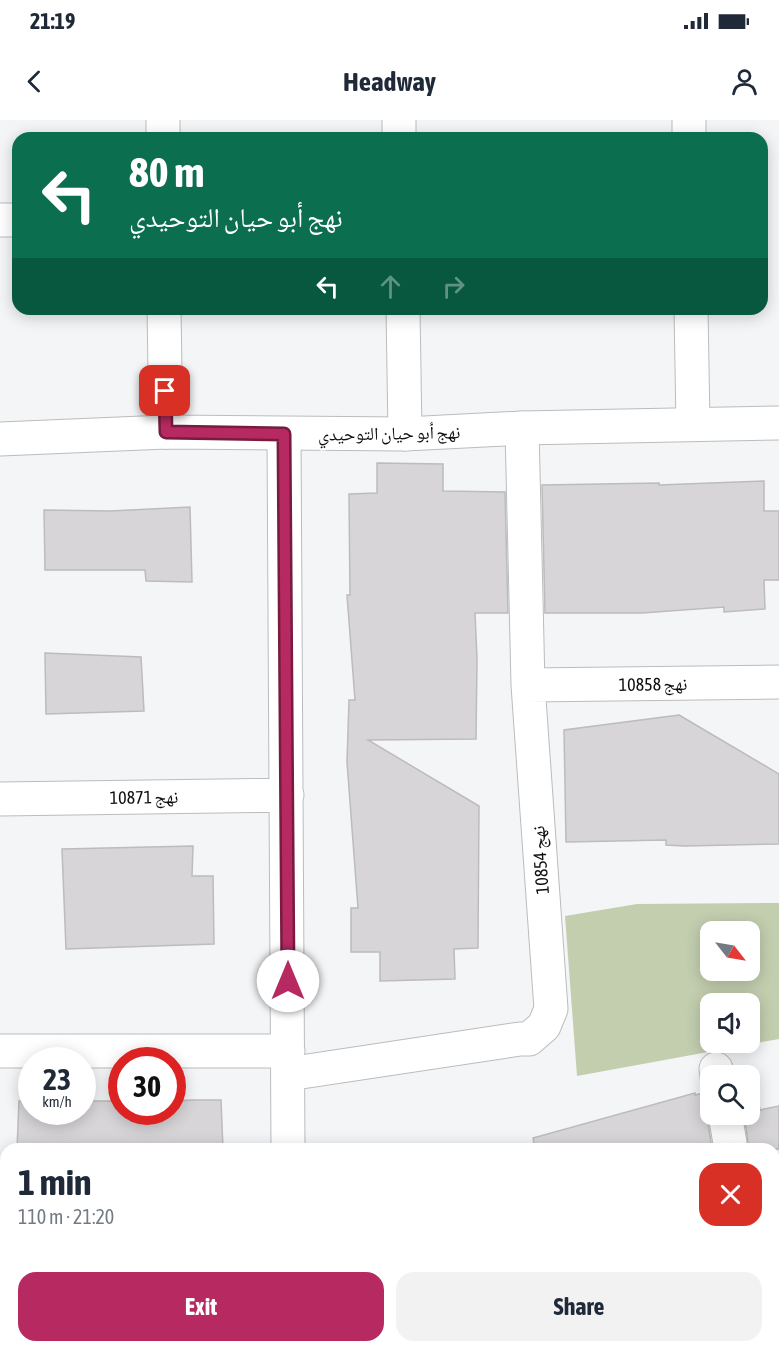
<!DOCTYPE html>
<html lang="en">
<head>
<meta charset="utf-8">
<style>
  body { margin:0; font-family:"Asap Condensed","Noto Naskh Arabic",sans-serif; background:#f2f2f3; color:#1f2937; height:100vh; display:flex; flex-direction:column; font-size:22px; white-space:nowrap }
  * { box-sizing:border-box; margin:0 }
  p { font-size:20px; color:#747a83 }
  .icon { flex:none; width:33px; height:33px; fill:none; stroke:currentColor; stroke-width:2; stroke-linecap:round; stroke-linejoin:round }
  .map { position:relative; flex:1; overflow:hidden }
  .drawer { position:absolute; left:0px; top:1023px; width:780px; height:210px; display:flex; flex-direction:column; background:#fff; border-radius:18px 18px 0 0; box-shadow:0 3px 15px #0003 }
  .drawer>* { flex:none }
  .top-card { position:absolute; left:12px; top:12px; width:756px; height:183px; border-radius:18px; box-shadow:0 3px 15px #0003; background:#0b6e4f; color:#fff; overflow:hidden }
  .needle { width:39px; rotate:121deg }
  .tools { position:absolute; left:700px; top:801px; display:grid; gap:12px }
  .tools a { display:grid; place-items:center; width:60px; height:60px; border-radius:12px; background:#fff; box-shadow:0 3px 15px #0003; font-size:30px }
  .speed { position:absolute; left:18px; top:927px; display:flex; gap:12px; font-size:30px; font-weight:700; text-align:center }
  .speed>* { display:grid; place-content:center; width:78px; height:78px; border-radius:50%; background:#fff; box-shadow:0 3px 15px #0003; line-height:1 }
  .speed small { font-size:15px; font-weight:400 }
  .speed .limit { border:9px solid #d22; background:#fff; color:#111 }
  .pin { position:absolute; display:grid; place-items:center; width:51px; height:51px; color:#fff; margin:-26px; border-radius:12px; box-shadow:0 3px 9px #0006 }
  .me { position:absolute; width:66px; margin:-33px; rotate:0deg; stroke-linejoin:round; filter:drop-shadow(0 0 4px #0008) }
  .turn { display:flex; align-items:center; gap:21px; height:126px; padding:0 18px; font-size:27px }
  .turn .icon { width:78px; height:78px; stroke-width:2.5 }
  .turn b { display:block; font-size:42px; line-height:51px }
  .lanes { display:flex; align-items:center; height:57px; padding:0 18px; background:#0003; justify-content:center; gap:30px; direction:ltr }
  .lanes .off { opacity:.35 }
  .round { display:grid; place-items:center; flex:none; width:63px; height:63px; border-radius:18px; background:#f2f2f3 }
  .head { display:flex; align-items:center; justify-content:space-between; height:102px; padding:0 18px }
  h1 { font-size:36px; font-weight:700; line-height:45px }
  .primary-button { display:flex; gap:12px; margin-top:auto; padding:12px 18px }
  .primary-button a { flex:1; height:69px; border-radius:18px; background:#b72a61; color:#fff; font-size:24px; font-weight:700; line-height:69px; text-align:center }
  .primary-button a+a { background:#f2f2f3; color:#1f2937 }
  .status { display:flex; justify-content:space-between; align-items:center; height:42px; padding:0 30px; background:#fff; direction:ltr }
  .status svg { height:16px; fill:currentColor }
  header { display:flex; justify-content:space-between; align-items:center; height:78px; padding:0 18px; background:#fff; font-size:27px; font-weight:700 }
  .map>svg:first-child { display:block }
  .green { fill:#c3ceaf; fill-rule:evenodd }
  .building { fill:#d7d5d8; stroke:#bcbbbd; stroke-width:1.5 }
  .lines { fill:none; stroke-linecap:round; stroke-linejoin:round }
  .street-casing { stroke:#babcbe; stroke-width:35 }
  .secondary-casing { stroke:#babcbe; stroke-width:35 }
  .street { stroke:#fff; stroke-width:33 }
  .secondary { stroke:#fff; stroke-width:33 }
  .route-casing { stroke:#771b3f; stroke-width:15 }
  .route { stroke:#b72a61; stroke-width:10 }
  .labels { text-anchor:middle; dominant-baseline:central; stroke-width:4.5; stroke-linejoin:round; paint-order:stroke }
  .street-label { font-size:18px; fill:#0d0e0e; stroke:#fff }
</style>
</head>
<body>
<div class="status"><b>21:19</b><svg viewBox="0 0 49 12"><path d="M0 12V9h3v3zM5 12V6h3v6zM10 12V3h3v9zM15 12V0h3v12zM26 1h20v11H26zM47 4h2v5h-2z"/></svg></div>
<header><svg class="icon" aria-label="back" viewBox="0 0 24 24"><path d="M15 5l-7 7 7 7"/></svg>Headway<svg class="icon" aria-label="person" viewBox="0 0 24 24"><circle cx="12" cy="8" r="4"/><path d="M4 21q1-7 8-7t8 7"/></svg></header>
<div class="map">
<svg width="779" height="1233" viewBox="0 0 779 1233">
  <rect width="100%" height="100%" fill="#f3f5f7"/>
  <path class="green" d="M779,783V919L577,956L565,796L637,784ZM711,812H750V850H711ZM711,884H750V922H711Z
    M6,1211V1227H261L259,1233H0V1221Z"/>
  <path class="building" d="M377,343L443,344V371L505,372L508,493H475L477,539L476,619L368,620L479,686L478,828L454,829L455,859L380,861V832H351V788H358L347,642L349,580H355L347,475H350L349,374L377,373Z
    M764,361V391H779V460H764L765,489L724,492V487L642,493H545L542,365L659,363V365Z
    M190,387L192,462L146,461L145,450H45L44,390L111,391Z
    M45,533L141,537L144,591L46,594Z
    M679,595L779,654V724L685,726L666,725V720L566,722L564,610Z
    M193,726L192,756H213L214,824L66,829L62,729Z
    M754,961L760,990L779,986V1029H749L744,994H750V962Z
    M708,972L711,974V982L707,988V997L712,1029H535L533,1018L695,973V975Z
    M191,980H221L223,1029H17L19,981H32V992H82V981H122V992H172V981Z"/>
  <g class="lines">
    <g class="street-casing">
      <path id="street" d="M399,0V18
        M689,0V18
        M163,18V0
        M0,100H18
        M164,189L166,312
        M403,189L405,314
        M691,189L693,304
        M284,314L288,1029
        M528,565L779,562
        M0,679L287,675
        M0,931H288
        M716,949L717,956
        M288,954L520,919H529L544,906L551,889L528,565L522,308
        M725,994L731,1029
        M0,1157H6
        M774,1186L779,1185
        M312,1227L314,1233
        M549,1233L578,1227"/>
    </g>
    <g class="secondary-casing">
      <path id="secondary" d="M0,319L166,312L405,314L522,308L779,303"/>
    </g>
    <use href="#street" class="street"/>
    <use href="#secondary" class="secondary"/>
  </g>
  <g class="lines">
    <g class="route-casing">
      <path id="route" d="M165,271L166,312L284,314L288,861"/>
    </g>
    <use href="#route" class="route"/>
  </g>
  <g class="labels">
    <g class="street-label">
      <text transform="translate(389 313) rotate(-1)">نهج أبو حيان التوحيدي</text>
      <text transform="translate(653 564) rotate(-1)">نهج 10858</text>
      <text transform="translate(144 677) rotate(-1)">نهج 10871</text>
      <text transform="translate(540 740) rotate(-94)">نهج 10854</text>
    </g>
  </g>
</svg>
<div class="tools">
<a><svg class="needle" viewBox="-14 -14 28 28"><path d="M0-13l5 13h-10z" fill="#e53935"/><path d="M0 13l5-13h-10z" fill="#747a83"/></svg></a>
<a><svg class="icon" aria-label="sound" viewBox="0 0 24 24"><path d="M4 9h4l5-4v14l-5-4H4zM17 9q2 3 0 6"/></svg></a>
<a><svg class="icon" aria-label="search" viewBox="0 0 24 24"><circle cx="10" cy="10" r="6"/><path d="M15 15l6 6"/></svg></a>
</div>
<div class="speed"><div>23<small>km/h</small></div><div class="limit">30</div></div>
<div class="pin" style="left:165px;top:271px;background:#d93025"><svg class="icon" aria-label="arrive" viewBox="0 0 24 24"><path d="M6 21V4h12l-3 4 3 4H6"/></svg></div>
<svg class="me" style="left:288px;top:861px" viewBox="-20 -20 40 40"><circle r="19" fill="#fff"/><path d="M0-13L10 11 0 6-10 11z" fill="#b72a61"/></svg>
<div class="top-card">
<div class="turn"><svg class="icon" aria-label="left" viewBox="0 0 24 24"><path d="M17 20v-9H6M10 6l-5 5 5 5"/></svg><div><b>80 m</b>نهج أبو حيان التوحيدي</div></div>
<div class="lanes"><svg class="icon" aria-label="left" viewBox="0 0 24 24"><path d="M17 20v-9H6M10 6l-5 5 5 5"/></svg><svg class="icon off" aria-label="ahead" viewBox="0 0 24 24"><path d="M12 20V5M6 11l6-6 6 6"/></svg><svg class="icon off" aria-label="right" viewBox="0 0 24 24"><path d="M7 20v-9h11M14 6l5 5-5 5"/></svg></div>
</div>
<section class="drawer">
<div class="head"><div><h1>1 min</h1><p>110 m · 21:20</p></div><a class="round" style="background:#d93025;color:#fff"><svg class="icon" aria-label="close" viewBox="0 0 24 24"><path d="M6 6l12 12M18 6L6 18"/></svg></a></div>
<div class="primary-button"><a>Exit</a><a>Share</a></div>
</section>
</div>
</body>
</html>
